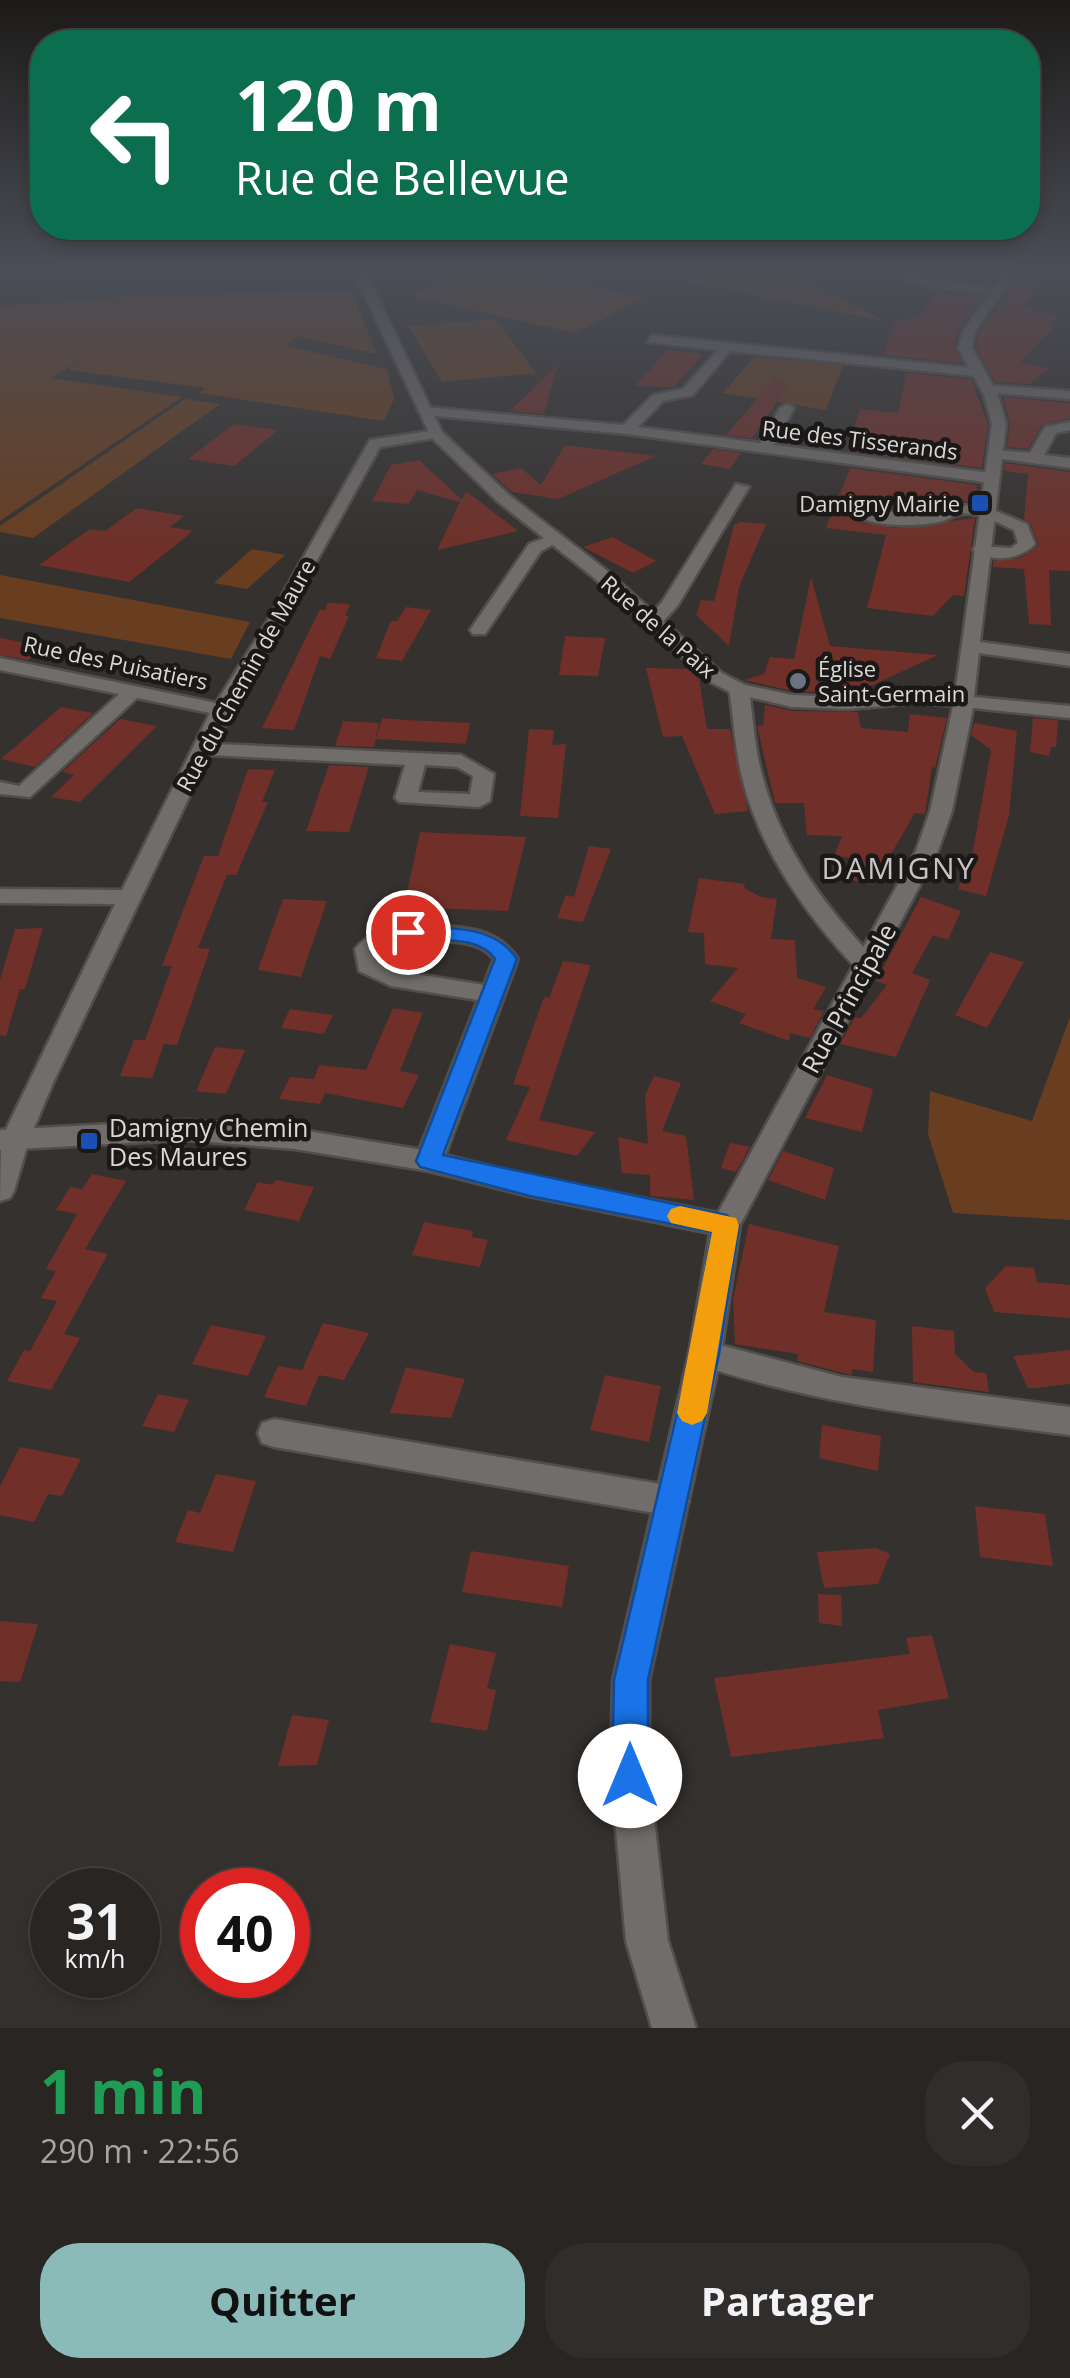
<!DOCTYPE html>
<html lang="fr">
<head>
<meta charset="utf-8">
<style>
  body { margin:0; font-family:"Open Sans",sans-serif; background:#302d2a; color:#f1f3f6; height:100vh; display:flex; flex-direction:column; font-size:38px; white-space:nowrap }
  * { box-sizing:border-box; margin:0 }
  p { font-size:32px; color:#a5a5a5 }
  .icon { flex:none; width:55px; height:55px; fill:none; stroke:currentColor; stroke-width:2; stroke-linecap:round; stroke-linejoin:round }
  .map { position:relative; height:2028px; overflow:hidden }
  .details { display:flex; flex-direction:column; background:#282522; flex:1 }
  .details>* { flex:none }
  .hud { position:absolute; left:30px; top:30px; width:1010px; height:210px; border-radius:40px; box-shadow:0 5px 15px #0003,0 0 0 2px #444240; background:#0b6e4f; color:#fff; overflow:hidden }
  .speed { position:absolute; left:30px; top:1868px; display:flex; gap:20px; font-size:50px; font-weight:700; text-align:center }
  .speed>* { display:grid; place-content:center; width:130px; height:130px; border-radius:50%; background:#282522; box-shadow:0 5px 15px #0003,0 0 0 2px #444240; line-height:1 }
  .speed small { font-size:25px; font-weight:400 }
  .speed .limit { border:15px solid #d22; background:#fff; color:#111 }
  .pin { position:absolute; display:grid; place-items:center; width:85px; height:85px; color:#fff; margin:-42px; border:5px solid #fff; border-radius:50%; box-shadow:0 2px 10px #0007 }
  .me { position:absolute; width:110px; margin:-55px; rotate:0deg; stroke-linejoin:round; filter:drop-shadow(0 0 8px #0008) }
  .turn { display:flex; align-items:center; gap:35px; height:210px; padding:0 40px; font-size:45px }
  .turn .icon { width:130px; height:130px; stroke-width:2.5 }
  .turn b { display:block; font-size:70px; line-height:85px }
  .round { display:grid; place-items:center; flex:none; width:105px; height:105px; border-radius:40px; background:#302d2a }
  .headline { display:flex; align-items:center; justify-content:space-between; height:170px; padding:0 40px }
  h1 { font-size:60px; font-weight:700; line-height:75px; color:#1e9e55 }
  .button { display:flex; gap:20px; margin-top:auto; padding:20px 40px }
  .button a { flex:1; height:115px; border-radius:40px; background:#8bbbb9; color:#111; font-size:40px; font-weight:700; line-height:115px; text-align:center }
  .button a+a { background:#302d2a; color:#f1f3f6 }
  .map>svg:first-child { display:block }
  .green { fill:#693e20 }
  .building { fill:#703029 }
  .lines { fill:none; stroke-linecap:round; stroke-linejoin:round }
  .minor-casing { stroke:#524e4c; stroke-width:5 }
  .tertiary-casing { stroke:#524e4c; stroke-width:5 }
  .minor { fill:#716d6a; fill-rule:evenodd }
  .tertiary { fill:#716d6a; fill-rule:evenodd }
  .route { fill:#1a73e8; stroke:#114b97; stroke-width:2.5 }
  .slow { fill:#f59e0b }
  .transit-dot { fill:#1a4fb4; stroke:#1b1918; stroke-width:4 }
  .worship-dot { fill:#6b7280; stroke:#1b1918; stroke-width:4 }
  .labels { text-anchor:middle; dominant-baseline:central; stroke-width:9; stroke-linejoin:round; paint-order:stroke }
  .far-street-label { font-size:22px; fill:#dbd8d7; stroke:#1b1918 }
  .far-poi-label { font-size:22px; fill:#dbd8d7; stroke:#1b1918; text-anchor:end }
  .street-label { font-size:25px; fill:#dbd8d7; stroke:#1b1918 }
  .poi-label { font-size:25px; fill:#dbd8d7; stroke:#1b1918; text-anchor:start }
  .quarter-label { font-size:30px; letter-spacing:2.5px; fill:#c9c4c1; stroke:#1b1918 }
</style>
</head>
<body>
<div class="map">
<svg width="1070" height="2028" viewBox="0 0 1070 2028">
  <rect width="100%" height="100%" fill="#35312e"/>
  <path class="green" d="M476,268H501L645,298L575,333L410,296Z
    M617,268H776L885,321Z
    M351,291L377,354L297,336L286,346L387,369L394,399L384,421L199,393L205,388L68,370L84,359L51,378L182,397L0,521V306L173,294Z
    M495,319L536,373L442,382L408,326Z
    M754,357L843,365L826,410L723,393Z
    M185,399L220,404L33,538L0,532V526Z
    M252,549L285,555L247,589L214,583Z
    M0,575L250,622L231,659L0,618Z
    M1070,1017V1220L953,1213L928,1134L930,1091L1032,1121Z"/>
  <path class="building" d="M1024,268H1052L1023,307L1058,316L1049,326L1054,327L1020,362L1048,368L1030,384L995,382L976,347L979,332Z
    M938,292L983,297L959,330L954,347L962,363L884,355L894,322L920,317Z
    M668,350L703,354L674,387L635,386Z
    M557,366L544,414L510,411Z
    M907,373L971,379L988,424L982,468L847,451L860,409L898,413Z
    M776,377L788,387L752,438L726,435Z
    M1003,397L1070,403V418L1042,425L1028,449L1007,447L1010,423Z
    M234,424L278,430L234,466L188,459Z
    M565,445L656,456L558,499L512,492L492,474L521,468L541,485Z
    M713,449L741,453L730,469L701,464Z
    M419,460L462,500L466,491L518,531L437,550L460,502L417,490L409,504L372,501L391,465Z
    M1005,463L1070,472V571L1049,570L1051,625L1029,624L1024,569L993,567V561L1023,557L1039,545L1030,523L1024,519L1028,474L1004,471Z
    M842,467L977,485L976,503L956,500L923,511L861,505L849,513L860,522L894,528L975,518L964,596L953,595L933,616L867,608L886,535L826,528L850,469Z
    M137,508L184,516L170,527L193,531L129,582L39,565L90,529L105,531Z
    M740,522L766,524L739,587L729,646L696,615L701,600L714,601L734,525Z
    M613,537L656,561L633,573L583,547Z
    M811,577L830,646L938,655L855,693L792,691L744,680L764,674L770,657L794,659Z
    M328,603L350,604L345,616H349L330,659L320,656L294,730L262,728L320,609L324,611Z
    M406,607L431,610L402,661L376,658L391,621H397Z
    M565,636L605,638L598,676L559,675Z
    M0,638L44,646L28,660L0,655Z
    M646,668L689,669L699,678L707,729H730L748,811L715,814L682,736L663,737Z
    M765,705L792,711L858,712L861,728L908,732L910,714L947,718L935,768L932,767L925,814L915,813L873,885L852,880L857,858L834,856L842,836L807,835L804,803H775L757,726L763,725Z
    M61,707L93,713L35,767L1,759Z
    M382,718L406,720L470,723L466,744L376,739Z
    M1033,718L1058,720L1056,747H1051L1049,756L1030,752Z
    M120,719L157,726L80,802L51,797L74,775L62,772Z
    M343,721L379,723L374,747L335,746Z
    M974,723L1017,731L1009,815L986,896L958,889L973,851L991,750L971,735Z
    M529,729L554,730L552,745L566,744L558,818L520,816Z
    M329,765L369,767L349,832L306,831Z
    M248,769L275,770L262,802H268L236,875H227L198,948L210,949L177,1045L164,1044L152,1078L120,1076L134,1040H145L172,966H162L180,918L204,856H218Z
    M420,832L526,837L508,911L404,907Z
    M589,846L611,849L583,922L557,918L566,895L574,897Z
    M699,878L745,884L744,888L761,897L777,899L771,939L795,940L797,978L826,987L813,1009L824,1011L810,1038L790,1033L789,1041L739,1023L746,1014L710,1001L738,968L705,964L704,933L688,932Z
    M921,897L961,911L948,940L933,935L912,973L930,980L896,1057L840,1044L855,1017L861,1018L887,985L876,981Z
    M283,899L327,901L301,977L258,970Z
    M43,928L25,989H20L6,1036L0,1035V980L15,929Z
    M990,952L1024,962L987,1028L955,1015Z
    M563,961L591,965L539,1120L595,1132L577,1156L506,1140L530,1087L513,1084L544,997L549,998Z
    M393,1008L423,1013L400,1071L419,1075L403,1108L325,1093L320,1104L279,1099L290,1077L314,1079L319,1065L366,1070Z
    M290,1009L333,1015L324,1034L281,1028Z
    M215,1047L245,1050L226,1094L196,1091Z
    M827,1075L873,1089L862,1132L805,1118Z
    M654,1076L681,1083L662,1131L686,1136L694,1200L650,1196V1175L622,1173L618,1137L648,1144L645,1095Z
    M730,1143L750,1147L736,1172L721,1168Z
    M783,1151L834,1168L825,1200L768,1180Z
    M92,1174L126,1181L85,1249L108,1254L64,1334L80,1338L51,1390L7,1381L24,1350L30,1351L57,1301L41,1298L56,1271L46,1269L77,1214L56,1210L70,1187L82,1189Z
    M276,1180L314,1187L299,1221L244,1210L258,1182L273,1185Z
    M424,1222L473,1231L472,1237L488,1240L480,1267L412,1255Z
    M749,1224L839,1246L824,1312L876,1320L873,1372L852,1369V1375L843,1373L797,1361L798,1354L735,1344L733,1299Z
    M1006,1266L1034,1268L1037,1282L1070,1285V1318L994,1312L985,1288Z
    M323,1323L369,1333L344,1380L319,1375L306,1406L264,1397L278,1366L302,1370Z
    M211,1325L266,1336L248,1376L192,1364Z
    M912,1326L954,1331L955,1354L974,1372L986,1373L989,1392L913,1382Z
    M1070,1350V1384L1035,1388H1028L1013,1356Z
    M406,1367L465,1379L451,1418L390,1413Z
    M605,1375L661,1386L649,1442L590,1430Z
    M158,1394L189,1400L174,1432L142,1426Z
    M822,1425L881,1436L878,1471L819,1458Z
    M20,1447L81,1459L62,1496L48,1494L34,1522L0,1515V1486Z
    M216,1474L256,1481L233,1552L175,1542L188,1510L200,1513Z
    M975,1506L1045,1514L1053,1566L980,1557Z
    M876,1548L890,1554L878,1584L824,1588L817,1552Z
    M471,1551L569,1566L562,1607L462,1592Z
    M818,1594L841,1595L842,1626L819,1623Z
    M0,1621L38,1624L20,1682L0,1681Z
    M932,1635L949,1698L878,1710L884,1738L731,1757L714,1678L910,1654L906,1638Z
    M450,1644L496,1653L487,1688L496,1690L487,1731L430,1722Z
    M292,1715L329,1720L317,1765L278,1766Z"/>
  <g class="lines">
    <g class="minor-casing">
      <path id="minor" d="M868,268H886L1001,291L995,295L932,287Z
        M652,335L981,369L983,372L976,376L730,351L693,395L663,401L638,427L760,443L780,408L787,404L794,408L774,445L991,473L999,478L991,483L627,434L425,415L418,411L425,407L623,425L653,395L683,389L718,350L647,342Z
        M987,385L1070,391V399L982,392V386Z
        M1070,422V430L1056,433L1044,455L1070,458V468L996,458L989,454L996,450L1030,453L1045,427Z
        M436,430L443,434L441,437L380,447L215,744L461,755L494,774L490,801L479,807L399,802L395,798L405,765L209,755L53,1083L29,1140L14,1191L10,1198L0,1201L1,1140L115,904L0,903V889L122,890L210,713L137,698L30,797L0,794V782L19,786L119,694L0,670V658L216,703L268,620L370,440ZM425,765L457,767L473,776L470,794L418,792Z
        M736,484L749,487L678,605L660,625H648L645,621L662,602Z
        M957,504L991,509L1027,524L1035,544C1020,560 991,563 973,550L975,546L1011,548L1018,543L1014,530C998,523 978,511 961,514C954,515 946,521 938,522C916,527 871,527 853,514L861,509L923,515Z
        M549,536L563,539L541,551L485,634H473L470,630L529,544Z
        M739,683L749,689C753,719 755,753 764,782C783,850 827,910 876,960L879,965L876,970H858C808,918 761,852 743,781C735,752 734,719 729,689Z
        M408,926C450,928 493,921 518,959L443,1161L439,1168H419L415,1161L478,1000L391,986L359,971L355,949C370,931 386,929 408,926ZM408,940C434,942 477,936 494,959L484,985L397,971L380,962L379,952L392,942Z
        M705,1341L842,1377L1070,1407V1435C942,1418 817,1405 694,1363L689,1354L694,1345Z
        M274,1419L672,1486L684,1490L689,1501L684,1512L672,1516L274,1447L262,1443L258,1433L262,1423Z"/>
    </g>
    <g class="tertiary-casing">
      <path id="tertiary" d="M352,268H364L442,432L509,495L605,569L722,673L745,685L792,695L848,697L919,691L955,695L992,424L984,395L958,348L963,331L1008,268H1020L975,331L972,348L998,395L1006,424L980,642L1070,654V666L979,653L974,697L1070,706V718L973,708L952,811L938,851L740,1225L721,1354L649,1680V1775L668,1941L696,2028H652L626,1941L611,1775L613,1680L689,1354L710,1233L529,1196L429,1171L295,1149L184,1140L0,1150V1130L184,1120L295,1129L429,1151L529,1176L718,1213L916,851L930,811L953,706L919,703L848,709L792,707L732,693L708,681L593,577L497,501L431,437Z"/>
    </g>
    <use href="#minor" class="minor"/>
    <use href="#tertiary" class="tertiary"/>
  </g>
  <linearGradient id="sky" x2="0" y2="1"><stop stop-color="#1d1b19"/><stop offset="0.49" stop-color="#4b4e57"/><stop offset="1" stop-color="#4b4e57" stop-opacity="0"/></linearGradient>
  <rect width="1070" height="552" fill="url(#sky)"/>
  <path class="route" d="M408,926C448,929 493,923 517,959L443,1155L726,1215L739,1225L719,1354L648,1680V1776L642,1788L630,1793L618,1788L612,1776L614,1680L691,1354L712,1232L530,1196L420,1167L416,1161L495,959C477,932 429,944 400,937V928Z"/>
  <path class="slow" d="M680,1206L736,1218L739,1225L707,1413L702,1421L692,1425L682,1421L677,1413L712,1232L671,1223L667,1216L671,1209Z"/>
  <g class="transit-dot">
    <rect x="970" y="493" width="20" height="20" rx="5"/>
    <rect x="79" y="1131" width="20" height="20" rx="5"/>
  </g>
  <circle class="worship-dot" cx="798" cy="681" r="10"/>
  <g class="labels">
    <g class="far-street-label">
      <text transform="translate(860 439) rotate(7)">Rue des Tisserands</text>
      <text transform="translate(659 626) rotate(41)">Rue de la Paix</text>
      <text transform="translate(116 662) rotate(12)">Rue des Puisatiers</text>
      <text transform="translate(245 675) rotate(-61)">Rue du Chemin de Maure</text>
    </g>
    <g class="far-poi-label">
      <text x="960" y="503">Damigny Mairie</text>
      <text x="818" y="668" text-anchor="start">Église<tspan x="818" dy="25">Saint-Germain</tspan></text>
    </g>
    <g class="street-label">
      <text transform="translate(848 998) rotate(-61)">Rue Principale</text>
    </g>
    <g class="poi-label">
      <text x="109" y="1127">Damigny Chemin<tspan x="109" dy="29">Des Maures</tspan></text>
    </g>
    <g class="quarter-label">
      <text x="899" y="867">DAMIGNY</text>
    </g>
  </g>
</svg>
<div class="speed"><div>31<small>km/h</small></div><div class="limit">40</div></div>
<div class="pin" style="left:408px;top:932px;background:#d93025"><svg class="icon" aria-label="arrive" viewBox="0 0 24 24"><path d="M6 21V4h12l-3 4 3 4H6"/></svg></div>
<svg class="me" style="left:630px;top:1776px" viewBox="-20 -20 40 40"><circle r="19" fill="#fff"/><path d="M0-13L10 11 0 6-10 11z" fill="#1a73e8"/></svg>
<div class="hud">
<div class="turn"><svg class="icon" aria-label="left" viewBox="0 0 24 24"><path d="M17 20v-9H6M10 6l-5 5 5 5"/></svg><div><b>120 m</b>Rue de Bellevue</div></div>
</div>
</div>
<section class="details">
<div class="headline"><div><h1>1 min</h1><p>290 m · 22:56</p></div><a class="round"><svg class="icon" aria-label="close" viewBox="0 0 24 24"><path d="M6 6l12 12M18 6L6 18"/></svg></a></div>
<div class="button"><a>Quitter</a><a>Partager</a></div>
</section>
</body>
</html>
